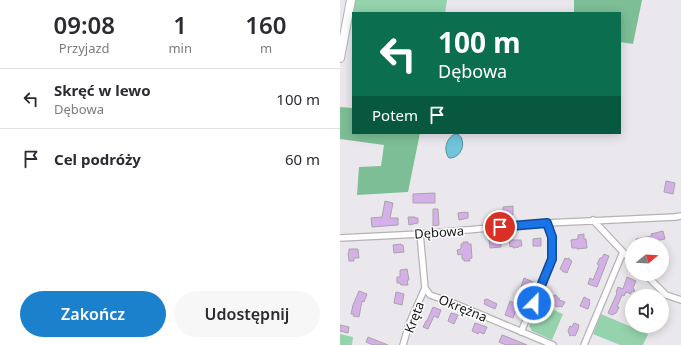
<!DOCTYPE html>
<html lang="pl">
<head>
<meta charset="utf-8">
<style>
  body { margin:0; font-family:"Noto Sans",sans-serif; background:#f7f7f7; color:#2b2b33; height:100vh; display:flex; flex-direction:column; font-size:15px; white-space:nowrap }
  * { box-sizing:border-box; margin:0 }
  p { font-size:13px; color:#7c7c81 }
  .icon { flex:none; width:22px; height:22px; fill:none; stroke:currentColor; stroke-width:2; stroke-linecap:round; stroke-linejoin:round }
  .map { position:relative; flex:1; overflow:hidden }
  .side { display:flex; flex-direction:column; background:#fff; width:340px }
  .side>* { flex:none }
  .hud { position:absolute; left:12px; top:12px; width:269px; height:122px; border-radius:0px; box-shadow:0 2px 10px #0003; background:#0b6e4f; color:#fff; overflow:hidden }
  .needle { width:26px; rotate:72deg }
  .tools { position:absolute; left:285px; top:237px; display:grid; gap:8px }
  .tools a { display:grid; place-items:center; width:44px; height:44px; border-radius:50%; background:#fff; box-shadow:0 2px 10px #0003; font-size:20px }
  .pin { position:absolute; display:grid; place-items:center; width:34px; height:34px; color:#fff; margin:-17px; border:2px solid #fff; border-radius:50%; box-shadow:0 1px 4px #0007 }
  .me { position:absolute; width:44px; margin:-22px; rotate:23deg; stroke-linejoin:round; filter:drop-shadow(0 0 3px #0008) }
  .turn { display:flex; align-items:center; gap:14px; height:84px; padding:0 20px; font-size:18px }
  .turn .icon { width:52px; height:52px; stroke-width:2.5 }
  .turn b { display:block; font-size:28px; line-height:34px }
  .then { display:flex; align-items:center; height:38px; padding:0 20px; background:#0003; gap:8px; font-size:15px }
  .eta { display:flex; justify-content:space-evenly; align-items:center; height:68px; text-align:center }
  .eta b { font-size:24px; font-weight:600; line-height:28px }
  .action { display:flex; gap:8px; margin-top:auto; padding:8px 20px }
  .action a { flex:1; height:46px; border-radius:24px; background:#1c81cc; color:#fff; font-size:16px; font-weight:600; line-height:46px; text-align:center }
  .action a+a { background:#f7f7f7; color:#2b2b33 }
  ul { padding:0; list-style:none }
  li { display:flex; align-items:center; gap:12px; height:60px; padding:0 20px; border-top:1px solid #e1e1e2 }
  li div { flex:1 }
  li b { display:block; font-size:15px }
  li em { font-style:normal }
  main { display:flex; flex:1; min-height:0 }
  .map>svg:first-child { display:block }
  .green { fill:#95d3ad }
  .forest { fill:#7dbe96 }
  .water { fill:#70c5da; stroke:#5590a0 }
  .building { fill:#d5afe8; stroke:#a7a5a8 }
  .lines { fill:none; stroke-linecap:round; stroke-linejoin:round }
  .street-casing { stroke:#b5b3b6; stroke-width:8 }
  .secondary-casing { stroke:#b5b3b6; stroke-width:10 }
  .street { stroke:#fff; stroke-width:5.5 }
  .secondary { stroke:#fff; stroke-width:8 }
  .route-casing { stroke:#114b97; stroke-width:10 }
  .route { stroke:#1a73e8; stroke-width:7 }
  .labels { text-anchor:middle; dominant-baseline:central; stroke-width:3; stroke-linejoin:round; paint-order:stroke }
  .street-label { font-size:13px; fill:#161517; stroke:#fff }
</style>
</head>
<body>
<main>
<section class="side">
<div class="eta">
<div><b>09:08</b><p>Przyjazd</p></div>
<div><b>1</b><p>min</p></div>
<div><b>160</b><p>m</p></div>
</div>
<ul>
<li><svg class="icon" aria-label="left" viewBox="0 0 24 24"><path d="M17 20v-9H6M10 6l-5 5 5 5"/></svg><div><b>Skręć w lewo</b><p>Dębowa</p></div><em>100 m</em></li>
<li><svg class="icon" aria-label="arrive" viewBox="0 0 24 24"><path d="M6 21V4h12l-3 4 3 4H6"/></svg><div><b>Cel podróży</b></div><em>60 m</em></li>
</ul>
<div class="action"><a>Zakończ</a><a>Udostępnij</a></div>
</section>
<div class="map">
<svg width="341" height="345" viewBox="0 0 341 345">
  <rect width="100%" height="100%" fill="#eae8ec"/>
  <path class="green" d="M15,0H107L105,13H13V14Z
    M199,304L223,314L212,340L192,331L189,326Z
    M261,314L308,334L303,345H280L253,334Z
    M0,334L13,337L12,345H0Z"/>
  <path class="forest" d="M234,0H302L293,44L280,42V13H234Z
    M0,107L13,108V133H80L68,192L17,195L19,167L41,166L44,145L0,139Z"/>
  <path class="water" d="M115,134H118C120,136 122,137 122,140C125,148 118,159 109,158C103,150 106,138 115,134Z"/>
  <path class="building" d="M326,181L335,183L333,194L324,192Z
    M95,193V203H73V194Z
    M45,201L53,203L50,218H58V225L32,227L31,218L42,217Z
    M173,206V215H163V207Z
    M93,209H98L99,225L93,226Z
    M125,212V213L128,212V218L119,220L118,213Z
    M68,217H75V218H78V223L69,225Z
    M323,231L325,239L305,243L306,244H297L296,239L312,236L311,234Z
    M244,234V239H246L247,248L237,249V248H232L231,240L238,239V235Z
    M201,238V246H193V239Z
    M149,240H160L161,247L150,248Z
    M169,240H181L182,246H179V247L173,248V246L170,247Z
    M123,242H128V244H131L132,258L129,259L130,261H124V259H122V254L118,255L117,250L121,249V244H123Z
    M61,244V245H63L64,252L54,253L53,245Z
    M9,249H18L19,258H14V261H9L8,253L9,252Z
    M264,254L269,256L257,287L248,284L250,278L253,280L259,265L257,264L260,258H262Z
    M225,258L227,259L229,258L230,260L232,261L227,273L225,272H223L222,270L220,269Z
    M67,269L69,280H67L68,285H61L60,283H57V277H60V270Z
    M287,277L296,281L293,288L295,291L291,292V294L286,292L284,296L282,295L277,307H279L276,313L272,315L268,313L277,293L276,292L278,287L283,289Z
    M184,278L193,282L189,291L188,290L186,293L181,290L182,288L181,287Z
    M19,291L27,294L24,302L22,301L19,317L13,316L14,314H11L13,305Z
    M56,292L64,294L62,305L54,303Z
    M216,295L218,298L220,299L219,300L225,302L222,307L219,306V307L215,306L214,305L210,303L213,296Z
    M244,297L250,300L249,302L250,303L248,309L240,306Z
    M147,299L157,304L155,309L144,304L145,302L144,300Z
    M176,299L184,303L182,307L178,305L173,318L165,315L170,301L174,303Z
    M93,307L101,310L98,318L94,316L88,329L83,327L86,321H87Z
    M111,313L118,315L114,324L108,321Z
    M135,323L147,327L144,334L139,332L138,334L132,331Z
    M234,323L239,325L238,330L235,336L232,335L230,336L228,331L230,326L232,327Z
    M0,325L9,327L8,333L0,331Z
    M162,335L165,336L187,345H166L159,342Z
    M28,337L48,345H33L26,342Z"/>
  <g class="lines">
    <g class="street-casing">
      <path id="street" d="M80,234L85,288L90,295L113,303L213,345
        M0,238L80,234L207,223L335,217L341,216
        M283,252L292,261
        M305,274L326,295L341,300
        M181,332L212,259V237L207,223
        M63,345L69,324L85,288
        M244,345L283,252L253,220"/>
    </g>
    <g class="secondary-casing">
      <path id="secondary" d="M0,58L11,0"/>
    </g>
    <use href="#street" class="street"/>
    <use href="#secondary" class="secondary"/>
  </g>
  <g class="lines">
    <g class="route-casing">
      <path id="route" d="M160,227L207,223L212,237V259L194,303"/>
    </g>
    <use href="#route" class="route"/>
  </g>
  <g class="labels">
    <g class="street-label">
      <text transform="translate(99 232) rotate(-4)">Dębowa</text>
      <text transform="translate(123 308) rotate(22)">Okrężna</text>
      <text transform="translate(74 317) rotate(-69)">Kręta</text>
    </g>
  </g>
</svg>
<div class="tools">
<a><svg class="needle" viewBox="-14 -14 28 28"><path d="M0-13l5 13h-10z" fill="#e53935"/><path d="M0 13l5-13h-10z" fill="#7c7c81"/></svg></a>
<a><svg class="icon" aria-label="sound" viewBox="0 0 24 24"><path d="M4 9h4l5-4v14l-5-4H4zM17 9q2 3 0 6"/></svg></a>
</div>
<div class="pin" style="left:160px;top:227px;background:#d93025"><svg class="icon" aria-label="arrive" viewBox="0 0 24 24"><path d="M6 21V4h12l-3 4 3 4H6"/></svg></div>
<svg class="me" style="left:194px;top:303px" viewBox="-20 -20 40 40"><circle r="17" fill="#1a73e8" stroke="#fff" stroke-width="3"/><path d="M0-11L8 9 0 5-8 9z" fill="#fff"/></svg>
<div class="hud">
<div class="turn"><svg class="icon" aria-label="left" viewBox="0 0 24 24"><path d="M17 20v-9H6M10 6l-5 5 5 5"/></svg><div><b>100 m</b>Dębowa</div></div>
<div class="then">Potem<svg class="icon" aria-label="arrive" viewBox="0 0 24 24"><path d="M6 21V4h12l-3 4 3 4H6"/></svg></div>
</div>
</div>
</main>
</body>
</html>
